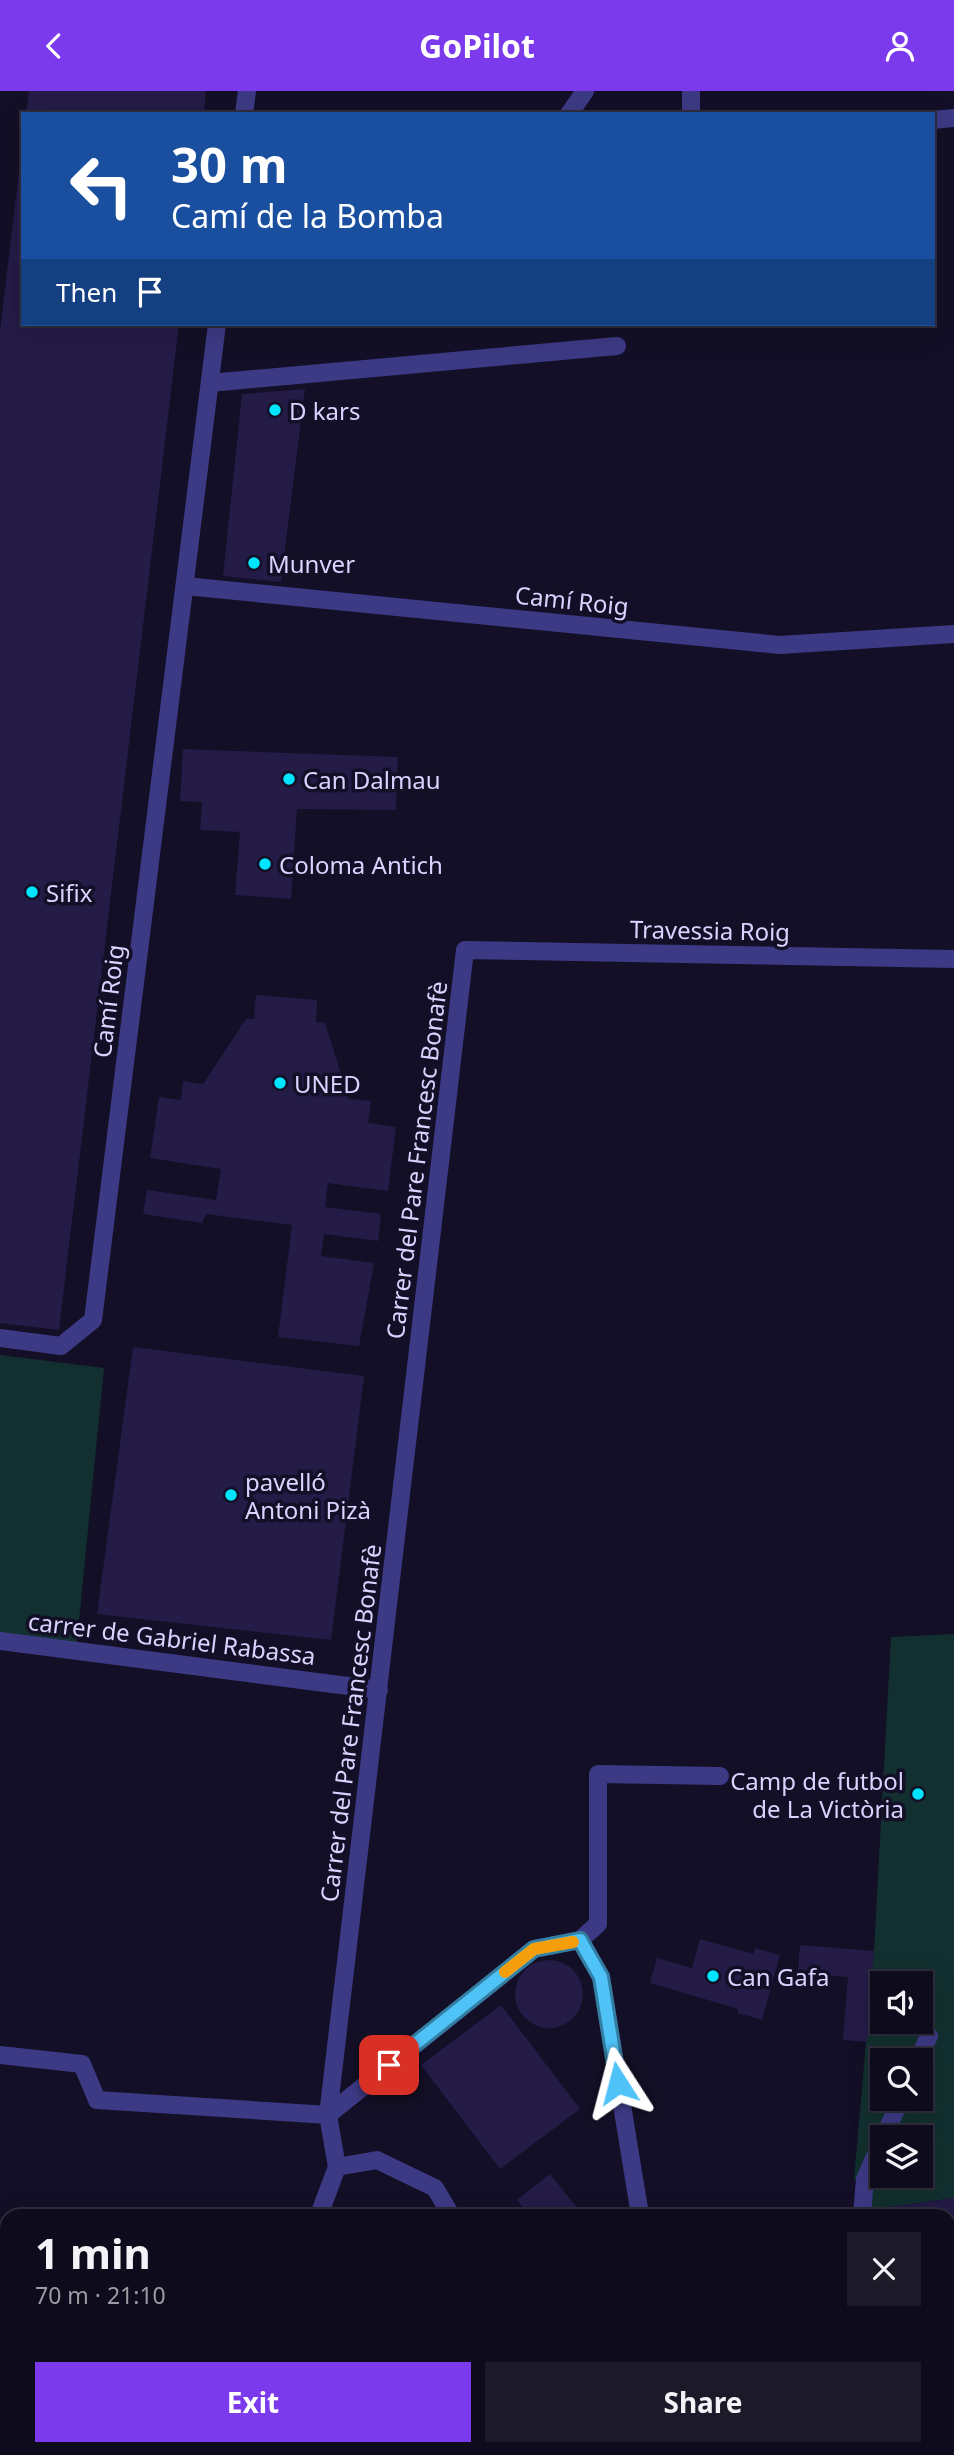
<!DOCTYPE html>
<html lang="en">
<head>
<meta charset="utf-8">
<style>
  body { margin:0; font-family:"Noto Sans",sans-serif; background:#1c1929; color:#f1f3f6; height:100vh; display:flex; flex-direction:column; font-size:26px; white-space:nowrap }
  * { box-sizing:border-box; margin:0 }
  p { font-size:23px; color:#9b9ba3 }
  .icon { flex:none; width:38px; height:38px; fill:none; stroke:currentColor; stroke-width:2; stroke-linecap:round; stroke-linejoin:round }
  .map { position:relative; flex:1; overflow:hidden }
  .side { position:absolute; left:0px; top:2118px; width:956px; height:247px; display:flex; flex-direction:column; background:#0e0b1c; border-radius:21px 21px 0 0; box-shadow:0 7px 28px #0002,0 0 0 2px #2e2b3b }
  .side>* { flex:none }
  .guide { position:absolute; left:21px; top:21px; width:914px; height:214px; border-radius:0px; box-shadow:0 7px 28px #0002,0 0 0 2px #2e2b3b; background:#1a4fa0; color:#fff; overflow:hidden }
  .tools { position:absolute; left:870px; top:1880px; display:grid; gap:14px }
  .tools a { display:grid; place-items:center; width:63px; height:63px; border-radius:0px; background:#0e0b1c; box-shadow:0 7px 28px #0002,0 0 0 2px #2e2b3b; font-size:35px }
  .pin { position:absolute; display:grid; place-items:center; width:60px; height:60px; color:#fff; margin:-30px; border-radius:14px; box-shadow:0 4px 10px #0006 }
  .me { position:absolute; width:77px; margin:-38px; rotate:351deg; stroke-linejoin:round; filter:drop-shadow(0 0 5px #0008) }
  .turn { display:flex; align-items:center; gap:24px; height:147px; padding:0 35px; font-size:32px }
  .turn .icon { width:91px; height:91px; stroke-width:2.5 }
  .turn b { display:block; font-size:49px; line-height:60px }
  .then { display:flex; align-items:center; height:66px; padding:0 35px; background:#0003; gap:14px; font-size:26px }
  .round { display:grid; place-items:center; flex:none; width:74px; height:74px; border-radius:0px; background:#1c1929 }
  .headline { display:flex; align-items:center; justify-content:space-between; height:119px; padding:0 35px }
  h1 { font-size:42px; font-weight:700; line-height:52px }
  .action { display:flex; gap:14px; margin-top:auto; padding:14px 35px }
  .action a { flex:1; height:80px; border-radius:0px; background:#7c3aed; color:#fff; font-size:28px; font-weight:700; line-height:80px; text-align:center }
  .action a+a { background:#1c1929; color:#f1f3f6 }
  header { display:flex; justify-content:space-between; align-items:center; height:91px; padding:0 35px; background:#7c3aed; color:#fff; font-size:32px; font-weight:700 }
  .map>svg:first-child { display:block }
  .green { fill:#12302f; fill-rule:evenodd }
  .building { fill:#241b47 }
  .lines { fill:none; stroke-linecap:round; stroke-linejoin:round }
  .lane { stroke:#3d3a85; stroke-width:18 }
  .street { stroke:#3d3a85; stroke-width:18 }
  .route-casing { stroke:#337fa1; stroke-width:18 }
  .route { stroke:#4fc3f7; stroke-width:12 }
  .slow { stroke:#f59e0b; stroke-width:12 }
  .poi-dot { fill:#00e5ff; stroke:#130f26; stroke-width:2.5 }
  .labels { text-anchor:middle; dominant-baseline:central; stroke-width:7; stroke-linejoin:round; paint-order:stroke }
  .poi-label { font-size:24px; fill:#d9d4ff; stroke:#130f26; text-anchor:start }
  .street-label { font-size:24px; fill:#d9d4ff; stroke:#130f26 }
</style>
</head>
<body>
<header><svg class="icon" aria-label="back" viewBox="0 0 24 24"><path d="M15 5l-7 7 7 7"/></svg>GoPilot<svg class="icon" aria-label="person" viewBox="0 0 24 24"><circle cx="12" cy="8" r="4"/><path d="M4 21q1-7 8-7t8 7"/></svg></header>
<div class="map">
<svg width="954" height="2364" viewBox="0 0 954 2364">
  <rect width="100%" height="100%" fill="#130f26"/>
  <path class="green" d="M0,1264L104,1277L76,1560L0,1550Z
    M954,1543V2107L869,2119L865,2088L854,2089L874,1860L891,1546ZM882,1892H920V1930H882ZM882,1969H920V2007H882ZM882,2046H920V2084H882Z"/>
  <path class="building" d="M29,0H206L204,23H26Z
    M21,64L23,233H179L59,1239L0,1232V240Z
    M305,298L281,491L223,485L242,303Z
    M183,658L398,666L396,719L297,718L291,808L235,804L240,741L200,739L202,711L180,710Z
    M256,904L317,909L316,931L325,932L349,1008L371,1010L368,1032L396,1036L388,1100L328,1092L325,1116L381,1123L378,1150L324,1143L321,1165L374,1172L359,1255L278,1246L292,1134L206,1123L202,1132L143,1123L147,1099L216,1109L221,1078L150,1067L159,1006L181,1009L183,990L203,993L246,928H254Z
    M133,1256L364,1285L331,1549L97,1523Z
    M700,1848L753,1863L755,1857L780,1864L762,1929L738,1922V1918L650,1892L657,1867L692,1877Z
    M800,1854L874,1860L867,1951L843,1949L848,1886L798,1882Z
    M515 1903a34 34 0 1 1 68 0a34 34 0 1 1-68 0Z
    M501,1914L580,2018L500,2078L421,1974Z
    M550,2083L583,2124H529L517,2109Z
    M954,2107V2136L948,2137V2124H870L869,2119Z
    M954,2282V2318L948,2319V2283Z
    M662,2357H766L771,2364H653Z"/>
  <g class="lines">
    <path class="lane" d="M210,292L617,255
      M918,1969L929,1945
      M884,2046L901,2007
      M862,2124L865,2088L882,2050"/>
    <path class="street" d="M244,23L247,0
      M569,23L585,0
      M691,23V0
      M933,29L954,27
      M185,495L780,554L954,543
      M0,1247L61,1255L93,1229L217,233
      M0,1550L379,1599
      M580,1849L598,1833V1683L720,1685
      M0,1964L82,1973L97,2009L328,2024L534,1858L580,1849L601,1886L640,2124
      M337,2076L328,2024L465,859L954,868
      M319,2124L337,2076L377,2069L435,2097L451,2124
      M582,2357L586,2364
      M308,2364V2357
      M832,2364V2357"/>
  </g>
  <g class="lines">
    <g class="route-casing">
      <path id="route" d="M389,1974L534,1858L580,1849L601,1886L618,1992"/>
    </g>
    <use href="#route" class="route"/>
    <path class="slow" d="M505,1881L534,1858L573,1851"/>
  </g>
  <g class="poi-dot">
    <circle cx="275" cy="319" r="7"/>
    <circle cx="254" cy="472" r="7"/>
    <circle cx="289" cy="688" r="7"/>
    <circle cx="265" cy="773" r="7"/>
    <circle cx="32" cy="801" r="7"/>
    <circle cx="280" cy="992" r="7"/>
    <circle cx="231" cy="1404" r="7"/>
    <circle cx="918" cy="1703" r="7"/>
    <circle cx="713" cy="1885" r="7"/>
  </g>
  <g class="labels">
    <g class="poi-label">
      <text x="289" y="319">D kars</text>
      <text x="268" y="472">Munver</text>
      <text x="303" y="688">Can Dalmau</text>
      <text x="279" y="773">Coloma Antich</text>
      <text x="46" y="801">Sifix</text>
      <text x="294" y="992">UNED</text>
      <text x="245" y="1390">pavelló<tspan x="245" dy="28">Antoni Pizà</tspan></text>
      <text x="904" y="1689" text-anchor="end">Camp de futbol<tspan x="904" dy="28">de La Victòria</tspan></text>
      <text x="727" y="1885">Can Gafa</text>
    </g>
    <g class="street-label">
      <text transform="translate(572 509) rotate(6)">Camí Roig</text>
      <text transform="translate(710 839) rotate(1)">Travessia Roig</text>
      <text transform="translate(108 910) rotate(-83)">Camí Roig</text>
      <text transform="translate(416 1069) rotate(-83)">Carrer del Pare Francesc Bonafè</text>
      <text transform="translate(172 1547) rotate(7)">carrer de Gabriel Rabassa</text>
      <text transform="translate(350 1632) rotate(-83)">Carrer del Pare Francesc Bonafè</text>
    </g>
  </g>
</svg>
<div class="tools">
<a><svg class="icon" aria-label="sound" viewBox="0 0 24 24"><path d="M4 9h4l5-4v14l-5-4H4zM17 9q2 3 0 6"/></svg></a>
<a><svg class="icon" aria-label="search" viewBox="0 0 24 24"><circle cx="10" cy="10" r="6"/><path d="M15 15l6 6"/></svg></a>
<a><svg class="icon" aria-label="layers" viewBox="0 0 24 24"><path d="M12 4l9 5-9 5-9-5zM3 14l9 5 9-5"/></svg></a>
</div>
<div class="pin" style="left:389px;top:1974px;background:#d93025"><svg class="icon" aria-label="arrive" viewBox="0 0 24 24"><path d="M6 21V4h12l-3 4 3 4H6"/></svg></div>
<svg class="me" style="left:618px;top:1992px" viewBox="-20 -20 40 40"><path d="M0-17L14 15 0 8-14 15z" fill="#4fc3f7" stroke="#fff" stroke-width="4"/></svg>
<div class="guide">
<div class="turn"><svg class="icon" aria-label="left" viewBox="0 0 24 24"><path d="M17 20v-9H6M10 6l-5 5 5 5"/></svg><div><b>30 m</b>Camí de la Bomba</div></div>
<div class="then">Then<svg class="icon" aria-label="arrive" viewBox="0 0 24 24"><path d="M6 21V4h12l-3 4 3 4H6"/></svg></div>
</div>
<section class="side">
<div class="headline"><div><h1>1 min</h1><p>70 m · 21:10</p></div><a class="round"><svg class="icon" aria-label="close" viewBox="0 0 24 24"><path d="M6 6l12 12M18 6L6 18"/></svg></a></div>
<div class="action"><a>Exit</a><a>Share</a></div>
</section>
</div>
</body>
</html>
